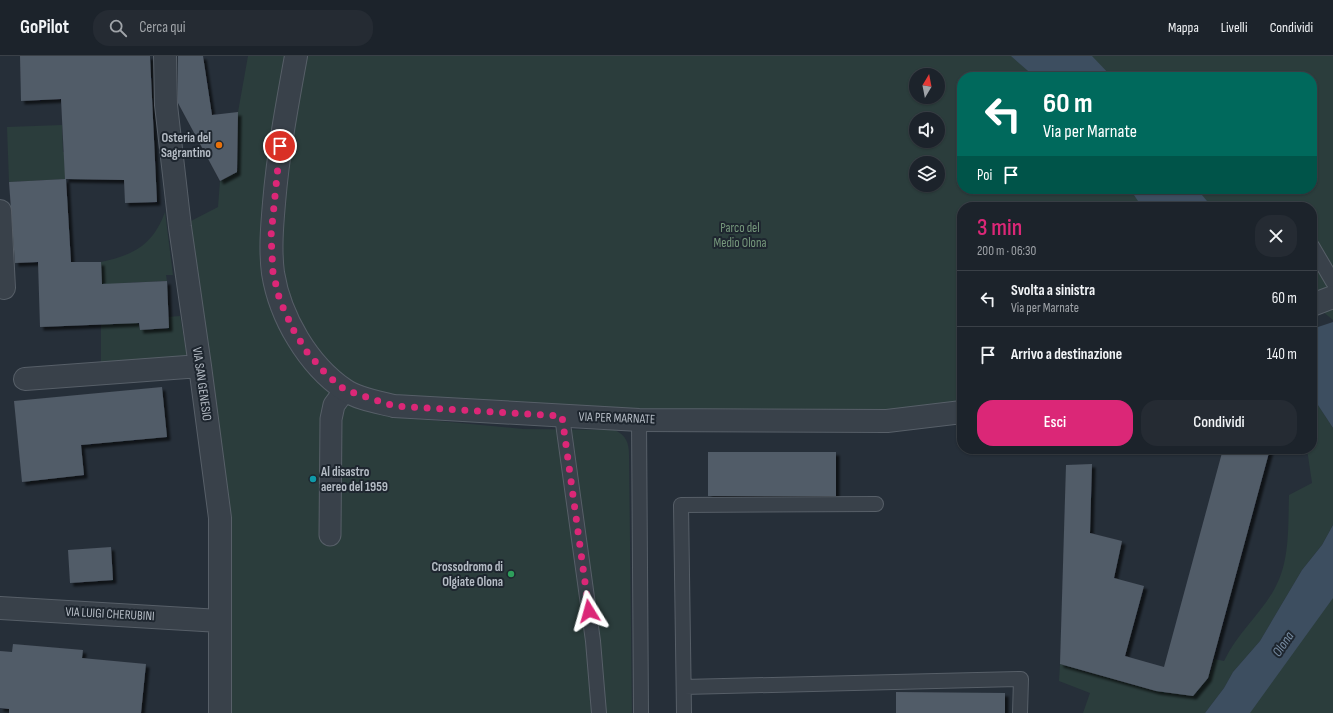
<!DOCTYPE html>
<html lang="it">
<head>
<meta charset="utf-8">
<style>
  body { margin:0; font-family:"Sofia Sans Condensed",sans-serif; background:#252b33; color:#f1f3f6; height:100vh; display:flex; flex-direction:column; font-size:15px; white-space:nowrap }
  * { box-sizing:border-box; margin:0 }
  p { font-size:13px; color:#a0a4a9 }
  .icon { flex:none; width:22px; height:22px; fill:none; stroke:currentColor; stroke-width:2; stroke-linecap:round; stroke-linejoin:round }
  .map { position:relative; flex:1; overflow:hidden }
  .side { position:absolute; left:957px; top:146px; width:360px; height:252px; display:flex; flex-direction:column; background:#1c232b; border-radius:16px; box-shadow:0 1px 3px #0004,0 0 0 1px #3a4047 }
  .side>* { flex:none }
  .guide { position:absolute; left:957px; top:16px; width:360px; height:122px; border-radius:16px; box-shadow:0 1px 3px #0004,0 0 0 1px #3a4047; background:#00695c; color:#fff; overflow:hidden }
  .needle { width:26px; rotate:10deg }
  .tools { position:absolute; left:909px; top:12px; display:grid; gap:8px }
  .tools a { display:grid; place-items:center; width:36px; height:36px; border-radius:50%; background:#1c232b; box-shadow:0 1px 3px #0004,0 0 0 1px #3a4047; font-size:20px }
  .pin { position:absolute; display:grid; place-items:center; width:34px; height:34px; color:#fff; margin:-17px; border:2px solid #fff; border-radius:50%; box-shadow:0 1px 4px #0007 }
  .me { position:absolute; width:44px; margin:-22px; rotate:352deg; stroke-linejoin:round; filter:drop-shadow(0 0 3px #0008) }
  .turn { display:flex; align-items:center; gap:14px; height:84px; padding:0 20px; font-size:18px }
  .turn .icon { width:52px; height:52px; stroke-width:2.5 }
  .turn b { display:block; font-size:28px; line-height:34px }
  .then { display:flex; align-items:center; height:38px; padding:0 20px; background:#0003; gap:8px; font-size:15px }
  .round { display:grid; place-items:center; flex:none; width:42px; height:42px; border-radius:16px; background:#252b33 }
  .overview { display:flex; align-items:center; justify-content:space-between; height:68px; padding:0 20px }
  h1 { font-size:24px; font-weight:600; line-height:30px; color:#db2777 }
  .button { display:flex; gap:8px; margin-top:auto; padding:8px 20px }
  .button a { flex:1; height:46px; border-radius:16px; background:#db2777; color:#fff; font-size:16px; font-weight:600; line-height:46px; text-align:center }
  .button a+a { background:#252b33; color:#f1f3f6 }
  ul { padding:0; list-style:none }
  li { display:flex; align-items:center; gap:12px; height:56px; padding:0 20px; border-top:1px solid #3a4047 }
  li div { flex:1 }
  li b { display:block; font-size:15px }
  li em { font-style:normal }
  header { display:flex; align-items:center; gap:24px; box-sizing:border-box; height:56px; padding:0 20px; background:#1c232b; border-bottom:1px solid #3a4047 }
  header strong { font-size:19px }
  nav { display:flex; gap:22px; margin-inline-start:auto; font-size:14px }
  .search { width:280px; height:36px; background:#252b33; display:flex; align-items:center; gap:10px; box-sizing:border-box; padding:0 14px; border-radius:16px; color:#a0a4a9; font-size:15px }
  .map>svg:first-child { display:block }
  .green { fill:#2b3d3c; fill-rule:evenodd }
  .water { fill:#3d4e60 }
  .pier { fill:#262f39 }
  .building { fill:#515b67; filter:url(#shadow) }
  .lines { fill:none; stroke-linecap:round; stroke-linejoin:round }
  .service-casing { stroke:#575f68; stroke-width:16 }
  .pedestrian-casing { stroke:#575f68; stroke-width:23 }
  .minor-casing { stroke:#575f68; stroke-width:24 }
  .tertiary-casing { stroke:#575f68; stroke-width:24 }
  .service { stroke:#39414a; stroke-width:14 }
  .pedestrian { stroke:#39414a; stroke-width:21 }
  .minor { stroke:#39414a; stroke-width:22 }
  .tertiary { stroke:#39414a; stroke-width:22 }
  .route { stroke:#db2777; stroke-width:7; stroke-dasharray:0 12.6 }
  .food-dot { fill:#e8710a; stroke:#1e262f; stroke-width:1.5 }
  .culture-dot { fill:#0f9aa8; stroke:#1e262f; stroke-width:1.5 }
  .leisure-dot { fill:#2e9e5b; stroke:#1e262f; stroke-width:1.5 }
  .labels { text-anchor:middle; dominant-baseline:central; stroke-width:4; stroke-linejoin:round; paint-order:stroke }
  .poi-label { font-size:13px; font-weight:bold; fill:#b5bcc5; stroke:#1e262f; text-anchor:end }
  .park-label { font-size:13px; fill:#76987c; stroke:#1e262f }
  .street-label { font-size:13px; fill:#b5bcc5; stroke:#1e262f }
  .water-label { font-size:14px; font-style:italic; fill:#798ea5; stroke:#1e262f }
</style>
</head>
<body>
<header>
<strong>GoPilot</strong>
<div class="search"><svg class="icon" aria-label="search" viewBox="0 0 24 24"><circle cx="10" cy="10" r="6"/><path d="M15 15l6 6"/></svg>Cerca qui</div>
<nav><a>Mappa</a><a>Livelli</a><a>Condividi</a></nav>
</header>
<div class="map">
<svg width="1333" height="657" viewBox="0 0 1333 657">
  <defs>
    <filter id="shadow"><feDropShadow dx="3.5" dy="3.5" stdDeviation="1" flood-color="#0009"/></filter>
  </defs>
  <rect width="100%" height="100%" fill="#262f39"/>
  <path class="green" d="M248,0H1333V300L1312,279V151H962V367L419,349L418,363L523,373L615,374C626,380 629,386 629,399L632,657H217L202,265L191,165L218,151L220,125L237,116L238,56ZM916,19H938V41H916ZM962,21H1312V133H962ZM916,63H938V85H916ZM916,107H938V129H916Z
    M62,69L63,96H75L66,123L9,126L7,71Z
    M165,156L173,219H166L167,225L123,227L125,267H139L140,274L169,273L168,261L180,260L187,300L101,307V206C134,199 153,189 165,156Z
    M1312,340L1333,372V469L1322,489L1302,514L1260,585L1233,616L1224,632L1205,657H1083L1090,637L1059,625L1060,608L1156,635L1208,622L1214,603L1224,605C1238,576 1261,558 1275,532C1290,505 1288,470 1289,439L1312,427L1307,393H1312Z
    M1333,516V657H1216Z"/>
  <path class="water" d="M1011,0H1092L1112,21H1035Z
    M1130,133H1197L1212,151H1142Z
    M1312,249L1333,266V372L1312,340Z
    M1333,469V542L1250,657H1205L1224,632L1233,616L1260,585L1302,514L1322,489Z"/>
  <path class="pier" d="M1312,247L1333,264V266L1312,273Z"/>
  <path class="building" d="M20,0H150L157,146L125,147L124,124L66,123L71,206H101L102,228L167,225L169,272L140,274L139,267L40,271L38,206L15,207L9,126L65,123L61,43L21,45Z
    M178,0H203L212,59L238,56L237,116L220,125L178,47Z
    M162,331L167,381L81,389L84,419L22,426L14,345Z
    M1223,393H1270L1208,622L1193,640L1156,635L1060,608L1066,409L1092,408L1090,477L1122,485L1114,522L1144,530L1125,600L1164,611Z
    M708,396H836V440H708Z
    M111,491L113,524L70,527L68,494Z
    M13,588L83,594L82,602L146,608L141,657H9V653L0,652V595L12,596Z
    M896,636L1005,637V657H896Z"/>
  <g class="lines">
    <g class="service-casing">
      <path id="service" d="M1312,190L1333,226
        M562,360L593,585L599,657
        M639,364L641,657
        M684,631L1021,623L1020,657
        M684,657L681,449L876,448"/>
    </g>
    <g class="pedestrian-casing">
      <path id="pedestrian" d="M330,479L331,363L334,349L345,334"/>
    </g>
    <g class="minor-casing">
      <path id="minor" d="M165,0L166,49L180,171L200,310L220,462V657
        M0,155L4,232
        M25,323L200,310
        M0,552L220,565"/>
    </g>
    <g class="tertiary-casing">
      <path id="tertiary" d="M296,0C287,49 278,98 274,147C272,170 270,194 273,217C280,261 308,309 345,334C358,343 378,346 394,350L639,364L887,365L962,356
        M1312,249L1333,241"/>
    </g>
    <use href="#service" class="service"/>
    <use href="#pedestrian" class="pedestrian"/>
    <use href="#minor" class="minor"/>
    <use href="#tertiary" class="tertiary"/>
  </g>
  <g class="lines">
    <path class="route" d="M280,90L271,180L273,217L280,245L294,275L307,296L326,318L345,334L394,350L562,360L589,555"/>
  </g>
  <circle class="food-dot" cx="219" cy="89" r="4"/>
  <circle class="culture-dot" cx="313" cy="423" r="4"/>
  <circle class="leisure-dot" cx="511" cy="518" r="4"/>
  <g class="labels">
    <g class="poi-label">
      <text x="211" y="82">Osteria del<tspan x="211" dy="15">Sagrantino</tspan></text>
      <text x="321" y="416" text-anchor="start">Al disastro<tspan x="321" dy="15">aereo del 1959</tspan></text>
      <text x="503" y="511">Crossodromo di<tspan x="503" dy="15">Olgiate Olona</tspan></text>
    </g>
    <g class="park-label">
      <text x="740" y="172">Parco del<tspan x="740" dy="15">Medio Olona</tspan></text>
    </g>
    <g class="street-label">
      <text transform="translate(202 328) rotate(82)">VIA SAN GENESIO</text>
      <text transform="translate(617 362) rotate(2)">VIA PER MARNATE</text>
      <text transform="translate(110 558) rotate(3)">VIA LUIGI CHERUBINI</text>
    </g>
    <g class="water-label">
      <text transform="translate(1283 588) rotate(-56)">Olona</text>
    </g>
  </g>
</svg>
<div class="tools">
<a><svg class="needle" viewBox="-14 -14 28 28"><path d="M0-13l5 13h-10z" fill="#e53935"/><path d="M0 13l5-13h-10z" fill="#a0a4a9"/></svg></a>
<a><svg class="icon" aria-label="sound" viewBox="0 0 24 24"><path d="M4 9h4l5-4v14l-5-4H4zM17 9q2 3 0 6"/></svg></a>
<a><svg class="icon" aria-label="layers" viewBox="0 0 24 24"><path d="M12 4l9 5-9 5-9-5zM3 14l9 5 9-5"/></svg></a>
</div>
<div class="pin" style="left:280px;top:90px;background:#d93025"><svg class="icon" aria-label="arrive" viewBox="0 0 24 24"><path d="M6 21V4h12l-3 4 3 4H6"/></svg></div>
<svg class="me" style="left:589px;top:555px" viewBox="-20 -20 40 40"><path d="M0-17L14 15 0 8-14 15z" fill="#db2777" stroke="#fff" stroke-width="4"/></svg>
<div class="guide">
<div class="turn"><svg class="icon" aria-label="left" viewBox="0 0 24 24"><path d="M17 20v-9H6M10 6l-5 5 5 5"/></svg><div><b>60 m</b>Via per Marnate</div></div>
<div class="then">Poi<svg class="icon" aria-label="arrive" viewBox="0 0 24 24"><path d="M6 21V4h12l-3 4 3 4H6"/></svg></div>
</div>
<section class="side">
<div class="overview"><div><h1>3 min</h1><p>200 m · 06:30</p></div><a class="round"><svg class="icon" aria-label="close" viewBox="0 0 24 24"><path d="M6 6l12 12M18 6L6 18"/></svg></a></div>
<ul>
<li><svg class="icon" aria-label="left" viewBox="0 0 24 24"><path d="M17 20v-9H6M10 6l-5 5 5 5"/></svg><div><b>Svolta a sinistra</b><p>Via per Marnate</p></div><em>60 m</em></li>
<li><svg class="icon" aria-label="arrive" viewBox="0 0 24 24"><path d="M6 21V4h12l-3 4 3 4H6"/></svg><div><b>Arrivo a destinazione</b></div><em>140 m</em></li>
</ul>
<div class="button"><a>Esci</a><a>Condividi</a></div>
</section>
</div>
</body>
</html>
